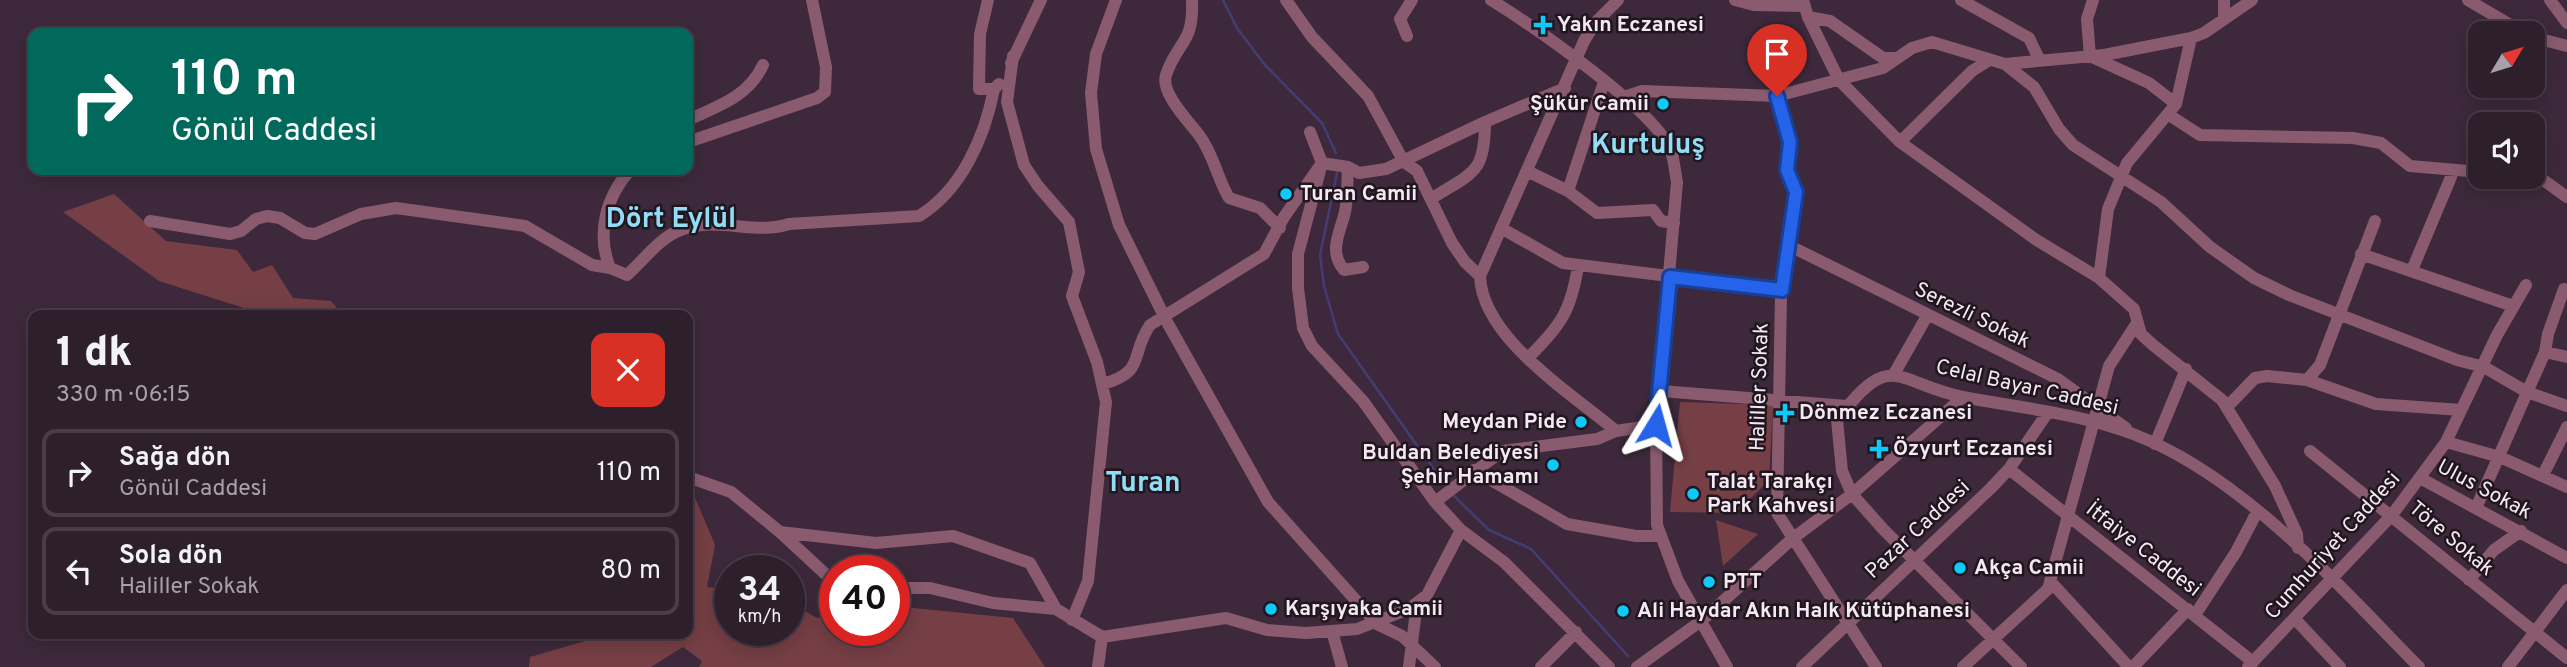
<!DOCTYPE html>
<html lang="tr">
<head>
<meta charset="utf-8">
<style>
  body { margin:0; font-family:Overpass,sans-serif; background:#362734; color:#f1f3f6; height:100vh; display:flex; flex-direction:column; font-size:26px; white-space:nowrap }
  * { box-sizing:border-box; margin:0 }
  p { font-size:23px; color:#a7a2a9 }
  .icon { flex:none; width:38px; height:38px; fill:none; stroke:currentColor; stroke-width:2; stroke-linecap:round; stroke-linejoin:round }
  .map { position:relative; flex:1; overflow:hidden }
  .side { position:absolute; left:28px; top:310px; width:665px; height:329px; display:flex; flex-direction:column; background:#2e1f2c; border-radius:14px; box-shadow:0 4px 18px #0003,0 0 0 2px #493d48 }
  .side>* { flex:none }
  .hud { position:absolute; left:28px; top:28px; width:665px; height:147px; border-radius:14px; box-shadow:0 4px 18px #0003,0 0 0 2px #493d48; background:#00695c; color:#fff; overflow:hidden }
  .needle { width:46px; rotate:52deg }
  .controls { position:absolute; left:2468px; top:21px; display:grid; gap:14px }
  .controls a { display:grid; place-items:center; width:77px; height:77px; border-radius:14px; background:#2e1f2c; box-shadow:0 4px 18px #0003,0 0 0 2px #493d48; font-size:35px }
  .speed { position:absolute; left:714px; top:555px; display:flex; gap:14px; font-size:35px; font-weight:700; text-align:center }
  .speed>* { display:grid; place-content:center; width:91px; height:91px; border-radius:50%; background:#2e1f2c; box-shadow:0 4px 18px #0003,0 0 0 2px #493d48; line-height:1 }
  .speed small { font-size:18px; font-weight:400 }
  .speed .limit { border:10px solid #d22; background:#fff; color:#111 }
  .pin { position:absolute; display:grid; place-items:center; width:60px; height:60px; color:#fff; margin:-72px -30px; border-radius:50% 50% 50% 0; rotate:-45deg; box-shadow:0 0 7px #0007 }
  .pin .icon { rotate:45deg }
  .me { position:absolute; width:77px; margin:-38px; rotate:8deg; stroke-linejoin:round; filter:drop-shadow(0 0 5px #0008) }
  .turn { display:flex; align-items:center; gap:24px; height:147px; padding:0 28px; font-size:32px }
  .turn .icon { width:91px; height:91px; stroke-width:2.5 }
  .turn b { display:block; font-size:49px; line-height:60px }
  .round { display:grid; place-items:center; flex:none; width:74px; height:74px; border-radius:14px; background:#362734 }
  .overview { display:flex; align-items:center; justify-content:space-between; height:119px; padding:0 28px }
  h1 { font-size:42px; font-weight:800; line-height:52px }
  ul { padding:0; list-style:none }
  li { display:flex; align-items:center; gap:21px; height:88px; margin:0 14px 10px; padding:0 14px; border:4px solid #493d48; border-radius:14px }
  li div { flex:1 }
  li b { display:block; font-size:26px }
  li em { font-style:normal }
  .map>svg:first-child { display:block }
  .green { fill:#753f45 }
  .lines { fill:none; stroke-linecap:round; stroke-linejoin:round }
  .stream { stroke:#443d74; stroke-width:2.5 }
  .minor { stroke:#8a5b6f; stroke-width:12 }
  .route-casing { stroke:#184099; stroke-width:18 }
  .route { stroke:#2563eb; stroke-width:12 }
  .poi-dot { fill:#0dcafa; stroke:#1f161e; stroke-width:2.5 }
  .labels { text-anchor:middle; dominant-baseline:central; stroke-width:5; stroke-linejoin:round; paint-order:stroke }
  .poi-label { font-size:21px; font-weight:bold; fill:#f5e7f3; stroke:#1f161e; text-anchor:start }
  .street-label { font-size:21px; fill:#f5e7f3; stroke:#1f161e }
  .district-label { font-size:28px; font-weight:bold; fill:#94dcf6; stroke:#1f161e }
</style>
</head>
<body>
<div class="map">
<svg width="2567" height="667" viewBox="0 0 2567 667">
  <rect width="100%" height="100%" fill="#3d293b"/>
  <path class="green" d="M114,194L166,241L237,250L253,272L272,265L293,298L331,301L343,315H243L247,309L159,281L63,212Z
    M1680,402L1773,405L1769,480L1736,513L1670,512Z
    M688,481L715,545L707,587L730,589V630H789V602L817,618L835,613V630H894V606L1013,618L1045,667H699L702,661L683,647L651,667H529L530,657L609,634H688Z
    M1716,520L1758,534L1723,566Z"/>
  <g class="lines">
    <path class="stream" d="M1223,0L1237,28L1265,65L1322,123L1336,153
      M1337,173L1320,255L1324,286L1338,334L1440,478
      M1453,495L1489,530L1531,549L1628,656"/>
    <path class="minor" d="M988,0L980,34L979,89H994L999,84
      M1116,0L1096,54L1091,93L1096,149L1119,225L1167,322L1268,502L1377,624L1402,636L1435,667
      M1192,0C1194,45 1177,41 1166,75C1160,92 1189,122 1199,135C1214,155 1217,178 1229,198L1260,208L1280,228
      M1286,0L1312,37L1368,96L1404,162L1417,171L1452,243L1465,262L1480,276
      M1491,0C1530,24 1657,111 1671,151C1674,160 1675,172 1677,182L1656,425L1657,525L1678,581L1727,667
      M1618,0L1595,23L1584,41L1480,276C1482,338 1571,393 1616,431L1656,425
      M1735,0L1754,5L1804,6
      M1803,0L1808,17L1839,80L1900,142L2035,239L2099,278L2134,309L2141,334L2153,345L2222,400L2275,486L2297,534L2298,548
      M1961,0L2029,38L2039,59
      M2093,0L2087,19L2090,56L2149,83L2176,104
      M2224,0V18
      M2468,0L2524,33
      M2550,0L2567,23
      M1808,17L1830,21L1883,58H1896
      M1407,36L1400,19L1412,0
      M2532,37L2567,46
      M1013,56L1007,102L1024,165L1038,186L1069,222L1079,272L1072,296L1097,362L1106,402L1088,581L1072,620
      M1011,63L1041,0
      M2005,64L2034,87L2059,129L2073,145L2161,202L2210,247L2254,278L2289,295L2457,360L2484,367L2527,392L2567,406
      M1777,96L1790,142L1787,170L1796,192L1781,294L1777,513L1876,667
      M1624,97L1642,91L1777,96L1883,68L1912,48L1932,42L2005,64L2104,55L2191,38
      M2169,115L2200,135L2353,138L2381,143L2410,166L2480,172
      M688,120C718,106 748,97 763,65
      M1310,132L1322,163L1298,254V288L1303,328L1312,346L1363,401L1435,502L1461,530L1504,562L1609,667
      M688,142L817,98L825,92L826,67L812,0
      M1900,142L1972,71L1988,61
      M1348,167C1347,182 1348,198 1345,212C1340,233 1328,251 1344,270L1363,267
      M630,170C606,197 596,233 610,268L627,275C643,261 657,241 676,232C712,214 753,236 789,224L919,216C962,190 985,136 994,89
      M1527,171L1568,191L1597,213L1653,210L1661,221L1674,223
      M2532,172L2567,197
      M1568,191L1604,82
      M1431,199C1473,172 1485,174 1485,122
      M150,221L230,234L241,231L256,219L267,216L280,218L305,233L315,234L361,214L396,208L525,226L592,265L610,268
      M1501,228L1563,263L1782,290
      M1788,245L2058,379L2126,428
      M2361,254L2513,306
      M2412,270L2451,177L2450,170
      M2099,278L2108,209L2127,163L2176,104L2191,38L2204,33L2252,0
      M2545,352L2548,334L2564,289
      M1529,357C1561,325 1571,311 1578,266
      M1894,374L1927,316
      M2307,380L2320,365L2375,221
      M1103,384C1147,371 1129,356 1150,325L1264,254L1284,217L1322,163L1348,167L1359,173L1386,169L1485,122L1565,88
      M1661,391L1847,406
      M2227,407L2255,378L2267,376L2307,380L2376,404L2461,410
      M2446,442L2500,457L2567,487
      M2155,444L2186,369
      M2310,451L2567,658
      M2009,469L2253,662
      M1474,470L1567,524L1636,536H1661
      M2543,475L2567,427
      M688,477L731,492L780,532L835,583
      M2420,478L2567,558
      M1435,502L1502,451L1597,439L1616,431
      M2476,508L2545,352L2567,357
      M780,532L876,543L953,536L1030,563L1056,609
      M2469,580L2494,550L2521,531
      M2051,582L2129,667
      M894,588H930L993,603L1056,609L1102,637L1226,618L1267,630L1306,633L1357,629L1409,609L1427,595L1461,530
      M2195,615L2236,552L2257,512
      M2295,619L2340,667
      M1332,631L1342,667
      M1098,667L1102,637
      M1409,667L1417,603
      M1541,667L1576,632
      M1637,667L1701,621L1792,539L1852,494L1963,397
      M1802,667L1991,488L2009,469L2048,412
      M1963,667L2048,589L2109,366L2137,323
      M2021,667L1883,529L1852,494L1842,471L1837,420C1893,345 1896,385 1968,398C2023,408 2081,414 2133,434C2242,475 2339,586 2419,667
      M2133,667L2188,609
      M2248,667L2392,515L2446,442L2497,335L2526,285
      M2508,667L2567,590"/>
  </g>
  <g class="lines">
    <g class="route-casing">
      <path id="route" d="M1656,425L1670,277L1782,290L1796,192L1787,170L1790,142L1777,96"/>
    </g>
    <use href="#route" class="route"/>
  </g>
  <g class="poi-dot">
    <path d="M1539.5 14.5h7v7h7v7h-7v7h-7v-7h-7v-7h7z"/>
    <circle cx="1663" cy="104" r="7"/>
    <circle cx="1286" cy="194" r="7"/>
    <path d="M1781.5 402.5h7v7h7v7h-7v7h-7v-7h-7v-7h7z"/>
    <circle cx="1581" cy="422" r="7"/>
    <path d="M1875.5 438.5h7v7h7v7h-7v7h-7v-7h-7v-7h7z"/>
    <circle cx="1553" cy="465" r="7"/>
    <circle cx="1693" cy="494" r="7"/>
    <circle cx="1960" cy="568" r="7"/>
    <circle cx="1709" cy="582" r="7"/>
    <circle cx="1271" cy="609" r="7"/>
    <circle cx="1623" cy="611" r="7"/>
  </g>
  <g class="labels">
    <g class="poi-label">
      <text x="1557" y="25">Yakın Eczanesi</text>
      <text x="1649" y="104" text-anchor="end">Şükür Camii</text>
      <text x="1300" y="194">Turan Camii</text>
      <text x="1799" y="413">Dönmez Eczanesi</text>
      <text x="1567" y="422" text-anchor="end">Meydan Pide</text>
      <text x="1893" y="449">Özyurt Eczanesi</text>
      <text x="1539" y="453" text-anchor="end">Buldan Belediyesi<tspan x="1539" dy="24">Şehir Hamamı</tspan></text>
      <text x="1707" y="482">Talat Tarakçı<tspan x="1707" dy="24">Park Kahvesi</tspan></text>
      <text x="1974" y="568">Akça Camii</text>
      <text x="1723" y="582">PTT</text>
      <text x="1285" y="609">Karşıyaka Camii</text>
      <text x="1637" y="611">Ali Haydar Akın Halk Kütüphanesi</text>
    </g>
    <g class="street-label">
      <text transform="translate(1972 316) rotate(26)">Serezli Sokak</text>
      <text transform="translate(1760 387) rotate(-88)">Haliller Sokak</text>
      <text transform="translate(2027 388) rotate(13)">Celal Bayar Caddesi</text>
      <text transform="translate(2484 490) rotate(28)">Ulus Sokak</text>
      <text transform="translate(1918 530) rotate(-43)">Pazar Caddesi</text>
      <text transform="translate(2451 539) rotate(40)">Töre Sokak</text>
      <text transform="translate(2333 546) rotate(-48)">Cumhuriyet Caddesi</text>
      <text transform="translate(2143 550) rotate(38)">İtfaiye Caddesi</text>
    </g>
    <g class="district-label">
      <text x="1648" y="146">Kurtuluş</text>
      <text x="671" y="220">Dört Eylül</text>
      <text x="1143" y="484">Turan</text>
    </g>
  </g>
</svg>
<div class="controls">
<a><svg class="needle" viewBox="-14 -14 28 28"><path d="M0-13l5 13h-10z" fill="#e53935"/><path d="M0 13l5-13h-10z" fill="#a7a2a9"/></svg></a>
<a><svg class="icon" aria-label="sound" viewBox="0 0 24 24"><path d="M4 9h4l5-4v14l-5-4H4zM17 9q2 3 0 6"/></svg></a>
</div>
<div class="speed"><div>34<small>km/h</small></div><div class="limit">40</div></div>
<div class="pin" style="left:1777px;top:96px;background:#d93025"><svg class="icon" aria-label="arrive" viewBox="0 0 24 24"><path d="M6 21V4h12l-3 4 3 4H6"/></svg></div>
<svg class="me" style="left:1656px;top:425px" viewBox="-20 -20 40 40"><path d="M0-17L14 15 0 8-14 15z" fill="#2563eb" stroke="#fff" stroke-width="4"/></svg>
<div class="hud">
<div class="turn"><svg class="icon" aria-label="right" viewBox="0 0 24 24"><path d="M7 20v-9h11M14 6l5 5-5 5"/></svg><div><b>110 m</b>Gönül Caddesi</div></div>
</div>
<section class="side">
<div class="overview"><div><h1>1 dk</h1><p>330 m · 06:15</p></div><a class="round" style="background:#d93025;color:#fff"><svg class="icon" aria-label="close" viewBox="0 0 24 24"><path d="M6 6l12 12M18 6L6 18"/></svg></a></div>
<ul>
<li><svg class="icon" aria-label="right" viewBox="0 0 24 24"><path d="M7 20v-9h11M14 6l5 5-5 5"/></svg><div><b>Sağa dön</b><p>Gönül Caddesi</p></div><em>110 m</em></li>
<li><svg class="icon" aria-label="left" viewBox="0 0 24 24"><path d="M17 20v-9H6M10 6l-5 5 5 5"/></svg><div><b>Sola dön</b><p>Haliller Sokak</p></div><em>80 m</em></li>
</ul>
</section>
</div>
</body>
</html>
